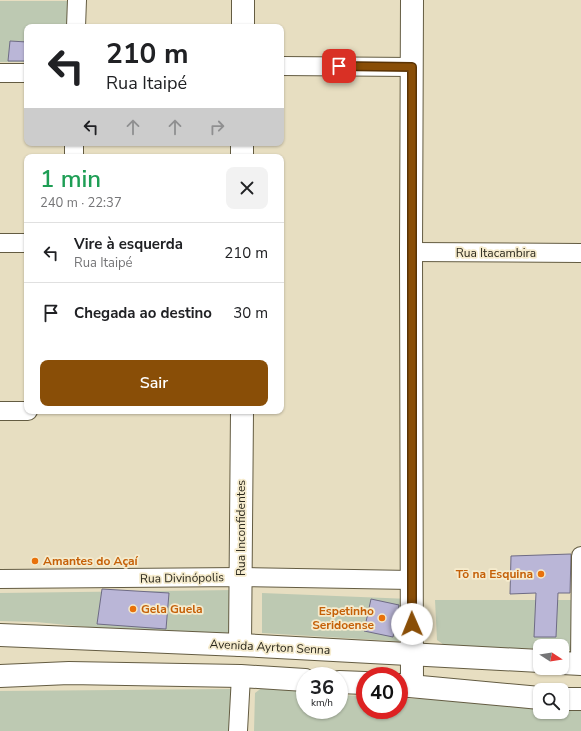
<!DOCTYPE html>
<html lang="pt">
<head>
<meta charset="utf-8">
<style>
  body { margin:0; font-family:"Nunito Sans",sans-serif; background:#f2f2f2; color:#202124; height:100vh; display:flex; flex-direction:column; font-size:15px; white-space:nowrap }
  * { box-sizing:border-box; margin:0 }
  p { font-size:13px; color:#757577 }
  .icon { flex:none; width:22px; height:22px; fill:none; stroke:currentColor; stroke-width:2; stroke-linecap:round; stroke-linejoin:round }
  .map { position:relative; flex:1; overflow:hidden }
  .drawer { position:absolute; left:24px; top:154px; width:260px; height:260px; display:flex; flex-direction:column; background:#fff; border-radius:8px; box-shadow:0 1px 3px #0004 }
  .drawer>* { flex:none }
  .guide { position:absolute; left:24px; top:24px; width:260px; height:122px; border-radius:8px; box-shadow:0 1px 3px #0004; background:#fff; color:#202124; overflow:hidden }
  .needle { width:26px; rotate:102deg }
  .controls { position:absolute; left:533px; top:639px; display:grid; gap:8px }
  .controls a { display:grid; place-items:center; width:36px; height:36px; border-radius:8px; background:#fff; box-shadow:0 1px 3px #0004; font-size:20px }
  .speed { position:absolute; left:296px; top:667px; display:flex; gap:8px; font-size:20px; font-weight:700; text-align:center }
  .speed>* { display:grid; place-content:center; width:52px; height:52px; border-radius:50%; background:#fff; box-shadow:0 1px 3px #0004; line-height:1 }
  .speed small { font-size:10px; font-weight:400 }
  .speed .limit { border:6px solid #d22; background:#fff; color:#111 }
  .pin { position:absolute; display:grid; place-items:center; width:34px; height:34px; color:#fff; margin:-17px; border-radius:8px; box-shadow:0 2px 6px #0006 }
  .me { position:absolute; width:44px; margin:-22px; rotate:359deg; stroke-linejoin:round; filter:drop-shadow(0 0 3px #0008) }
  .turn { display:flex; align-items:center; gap:14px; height:84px; padding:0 16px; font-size:18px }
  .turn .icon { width:52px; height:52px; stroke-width:2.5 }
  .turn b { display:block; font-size:28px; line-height:34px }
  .lanes { display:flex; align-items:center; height:38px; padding:0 16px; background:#0003; justify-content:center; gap:20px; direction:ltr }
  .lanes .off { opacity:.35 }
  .round { display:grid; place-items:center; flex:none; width:42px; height:42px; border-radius:8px; background:#f2f2f2 }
  .headline { display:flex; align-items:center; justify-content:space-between; height:68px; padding:0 16px }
  h1 { font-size:24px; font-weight:600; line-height:30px; color:#1e9e55 }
  .action { display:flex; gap:8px; margin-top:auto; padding:8px 16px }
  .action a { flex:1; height:46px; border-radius:8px; background:#894e07; color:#fff; font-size:16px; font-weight:600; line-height:46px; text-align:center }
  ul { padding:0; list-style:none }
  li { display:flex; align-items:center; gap:12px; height:60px; padding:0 16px; border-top:1px solid #e0e0e0 }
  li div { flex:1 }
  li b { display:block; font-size:15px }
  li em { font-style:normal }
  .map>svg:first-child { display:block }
  .green { fill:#bdc9b2 }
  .building { fill:#bab6d7; stroke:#6e6b85 }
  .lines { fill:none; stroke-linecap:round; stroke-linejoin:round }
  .street-casing { stroke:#645c42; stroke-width:20 }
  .secondary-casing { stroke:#645c42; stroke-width:24 }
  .primary-casing { stroke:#645c42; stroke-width:24 }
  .street { stroke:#fff; stroke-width:18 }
  .secondary { stroke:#fff; stroke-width:22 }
  .primary { stroke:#fff; stroke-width:22 }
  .route-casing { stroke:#593305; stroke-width:10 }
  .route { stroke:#894e07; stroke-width:7 }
  .food-dot { fill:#e8710a; stroke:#f5ebcd; stroke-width:1.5 }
  .labels { text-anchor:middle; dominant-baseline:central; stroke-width:3.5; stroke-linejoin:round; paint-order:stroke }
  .street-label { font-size:12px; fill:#2c291d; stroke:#f5ebcd }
  .food-label { font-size:12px; font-weight:bold; fill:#c56008; stroke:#f5ebcd; text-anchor:start }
</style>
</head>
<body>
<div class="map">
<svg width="581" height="731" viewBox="0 0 581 731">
  <rect width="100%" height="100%" fill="#e7dec1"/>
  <path class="green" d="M0,1H69L68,27H27V62H0Z
    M235,590L234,641L36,622L0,621V593Z
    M262,593L410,599L409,642L262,633Z
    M435,600H574L579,650H562V646H540V649L447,647L437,640Z
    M263,687L305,691V710H339V695L365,696V710H399V698L540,704V712H562V705H581V731H254L255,693Z
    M232,689L229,731H0V691Z"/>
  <path class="building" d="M10,41L27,42V61H8Z
    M571,554L570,593H558L556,637H534L536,593L510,594L511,556Z
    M102,589L169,593L166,629L97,624Z
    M371,599L399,605L393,637L364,631Z"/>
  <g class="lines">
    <g class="street-casing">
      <path id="street" d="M76,27L77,0
        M281,66L412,67
        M0,73H27
        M74,157V143
        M0,243H27
        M411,252L581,253
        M0,411H28
        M0,579L241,577L411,580
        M580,664L581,556
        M238,731L241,676"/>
    </g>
    <g class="secondary-casing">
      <path id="secondary" d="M412,0L411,252L412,686
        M243,27V0
        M242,157V143
        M240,645L242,411"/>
    </g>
    <g class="primary-casing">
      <path id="primary" d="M0,635L240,645L540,661
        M562,663L581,664
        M0,676L69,673L241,676L305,680
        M339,682L365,683
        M399,685L540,698
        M562,699H581"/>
    </g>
    <use href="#street" class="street"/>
    <use href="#secondary" class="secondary"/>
    <use href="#primary" class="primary"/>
  </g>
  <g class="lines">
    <g class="route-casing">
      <path id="route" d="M339,66L412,67V624"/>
    </g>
    <use href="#route" class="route"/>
  </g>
  <g class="food-dot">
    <circle cx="35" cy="561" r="4"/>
    <circle cx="541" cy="574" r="4"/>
    <circle cx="133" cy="609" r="4"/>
    <circle cx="382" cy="618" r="4"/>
  </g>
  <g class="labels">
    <g class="street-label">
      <text x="496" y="253">Rua Itacambira</text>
      <text transform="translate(241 528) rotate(-90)">Rua Inconfidentes</text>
      <text transform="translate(182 578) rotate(-1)">Rua Divinópolis</text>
      <text transform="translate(270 647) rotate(3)">Avenida Ayrton Senna</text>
    </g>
    <g class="food-label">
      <text x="43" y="561">Amantes do Açaí</text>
      <text x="533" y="574" text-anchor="end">Tō na Esquina</text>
      <text x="141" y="609">Gela Guela</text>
      <text x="374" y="611" text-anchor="end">Espetinho<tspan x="374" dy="14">Seridoense</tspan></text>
    </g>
  </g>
</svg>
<div class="controls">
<a><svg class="needle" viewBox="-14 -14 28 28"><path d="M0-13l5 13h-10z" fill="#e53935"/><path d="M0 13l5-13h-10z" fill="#757577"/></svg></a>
<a><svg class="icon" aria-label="search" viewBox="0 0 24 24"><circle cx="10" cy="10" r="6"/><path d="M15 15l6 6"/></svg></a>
</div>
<div class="speed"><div>36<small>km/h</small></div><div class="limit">40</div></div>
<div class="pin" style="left:339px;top:66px;background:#d93025"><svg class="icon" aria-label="arrive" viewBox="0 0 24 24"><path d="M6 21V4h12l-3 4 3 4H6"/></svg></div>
<svg class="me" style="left:412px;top:624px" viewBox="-20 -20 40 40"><circle r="19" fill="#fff"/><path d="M0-13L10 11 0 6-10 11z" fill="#894e07"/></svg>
<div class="guide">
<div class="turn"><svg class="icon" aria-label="left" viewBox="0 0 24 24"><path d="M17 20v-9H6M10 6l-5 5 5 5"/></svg><div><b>210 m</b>Rua Itaipé</div></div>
<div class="lanes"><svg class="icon" aria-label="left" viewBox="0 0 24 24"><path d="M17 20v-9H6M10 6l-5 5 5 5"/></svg><svg class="icon off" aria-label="ahead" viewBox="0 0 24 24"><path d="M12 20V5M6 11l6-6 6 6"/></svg><svg class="icon off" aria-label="ahead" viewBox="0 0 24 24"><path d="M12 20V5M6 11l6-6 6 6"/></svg><svg class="icon off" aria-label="right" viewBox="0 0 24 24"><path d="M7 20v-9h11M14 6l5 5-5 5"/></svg></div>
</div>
<section class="drawer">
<div class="headline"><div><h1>1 min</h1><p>240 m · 22:37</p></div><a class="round"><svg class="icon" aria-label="close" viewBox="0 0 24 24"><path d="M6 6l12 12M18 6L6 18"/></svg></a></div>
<ul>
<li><svg class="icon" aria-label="left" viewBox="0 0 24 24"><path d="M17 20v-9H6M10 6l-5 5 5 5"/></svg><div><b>Vire à esquerda</b><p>Rua Itaipé</p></div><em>210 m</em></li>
<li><svg class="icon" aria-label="arrive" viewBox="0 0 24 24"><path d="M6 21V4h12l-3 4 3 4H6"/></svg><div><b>Chegada ao destino</b></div><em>30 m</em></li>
</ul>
<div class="action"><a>Sair</a></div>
</section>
</div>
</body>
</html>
